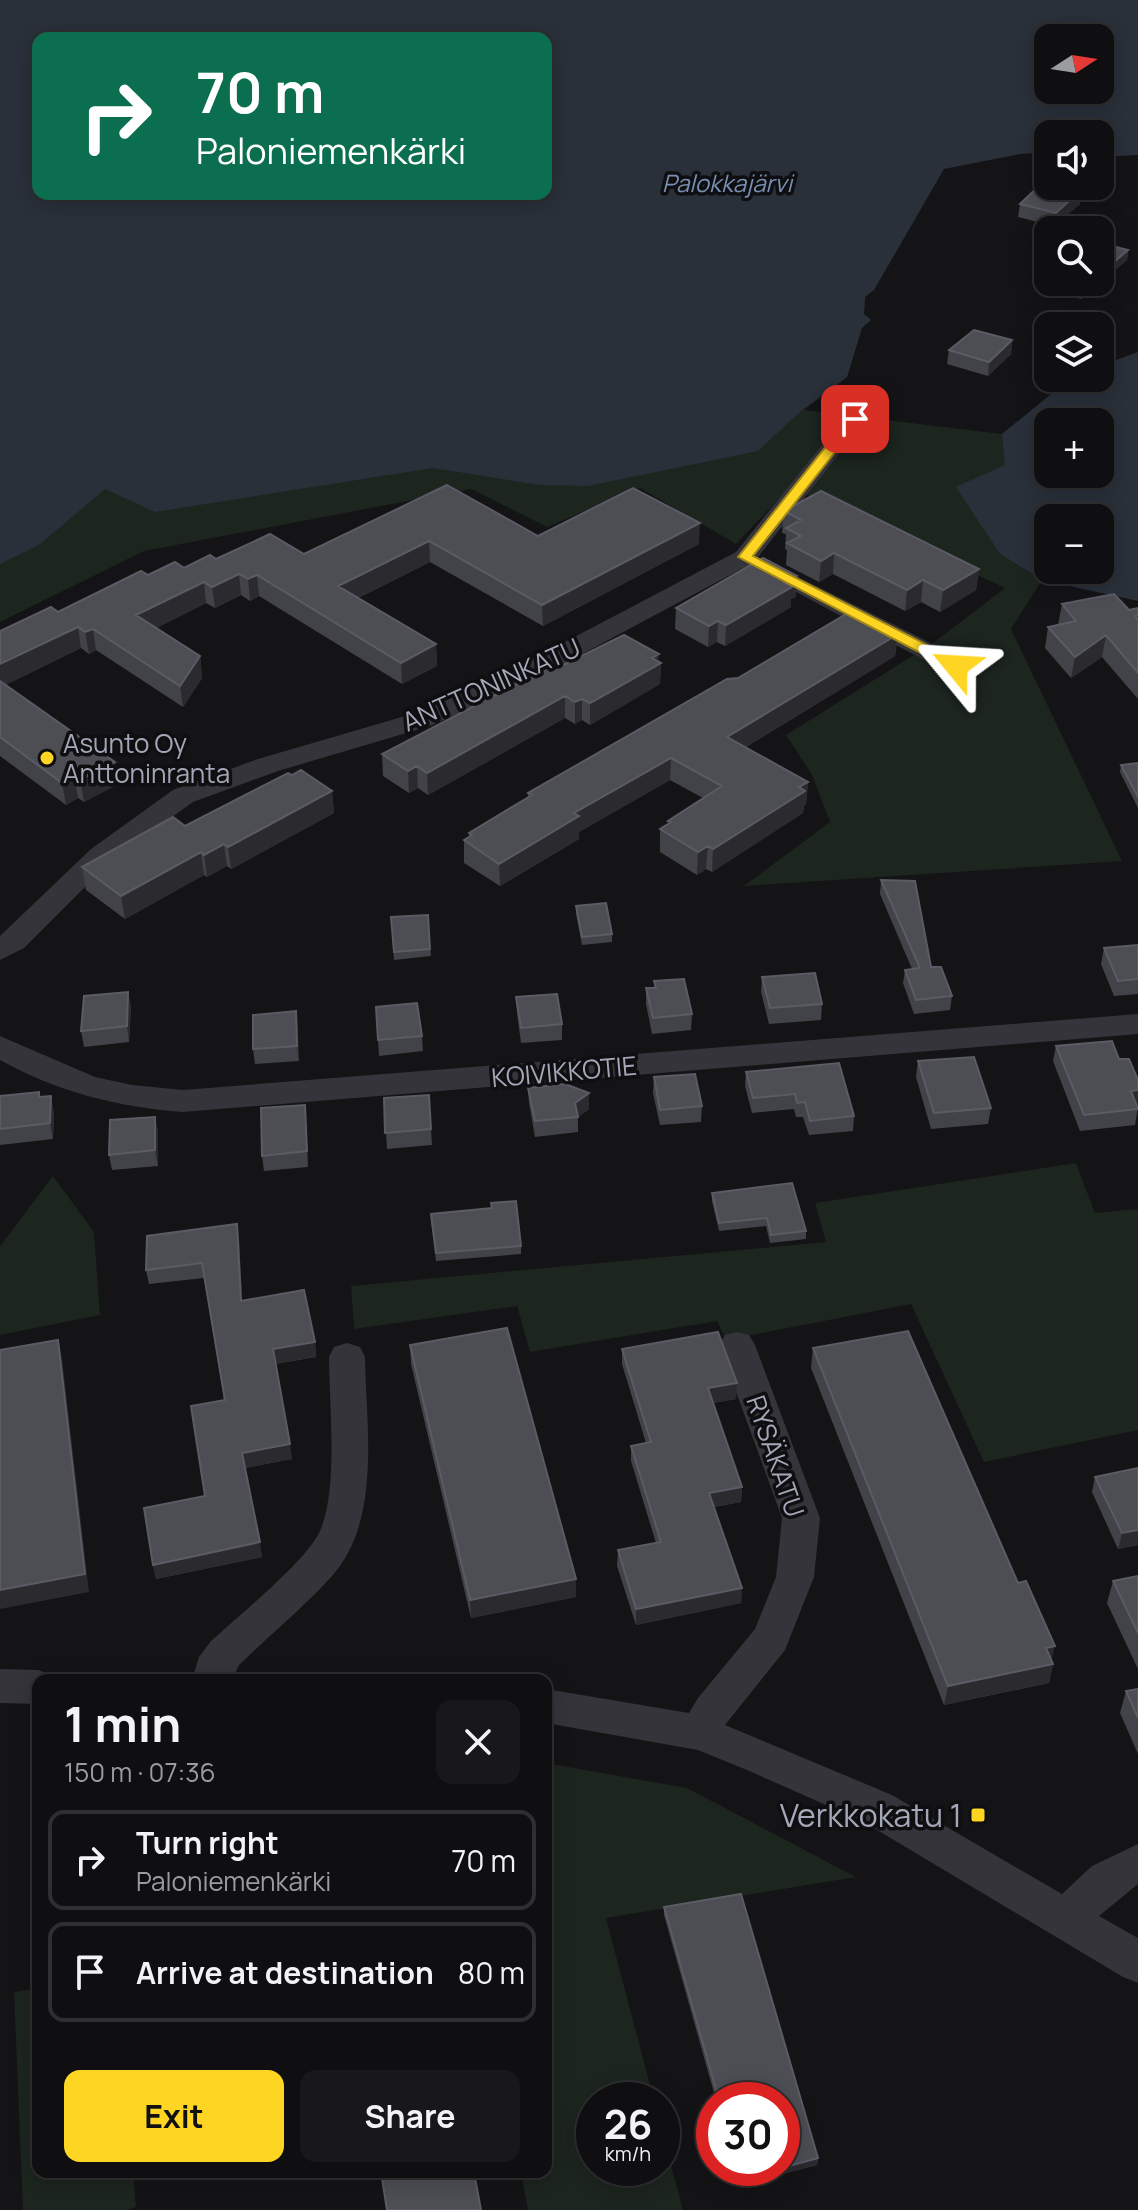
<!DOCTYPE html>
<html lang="en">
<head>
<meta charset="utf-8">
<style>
  body { margin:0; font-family:Manrope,sans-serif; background:#181719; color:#f1f3f6; height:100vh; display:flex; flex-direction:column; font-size:30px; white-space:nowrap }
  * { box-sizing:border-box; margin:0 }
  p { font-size:26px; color:#9b9c9f }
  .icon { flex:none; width:44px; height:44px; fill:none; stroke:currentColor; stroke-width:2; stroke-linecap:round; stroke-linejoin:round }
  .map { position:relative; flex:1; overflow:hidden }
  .details { position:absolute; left:32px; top:1674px; width:520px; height:504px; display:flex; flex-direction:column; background:#0f0e10; border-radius:16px; box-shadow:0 4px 20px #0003,0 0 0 2px #2f2e30 }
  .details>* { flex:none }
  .guide { position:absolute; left:32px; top:32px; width:520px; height:168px; border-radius:16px; box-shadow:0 4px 20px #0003,0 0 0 2px #2f2e30; background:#0b6e4f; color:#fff; overflow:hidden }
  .needle { width:52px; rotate:78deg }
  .controls { position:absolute; left:1034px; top:24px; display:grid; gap:16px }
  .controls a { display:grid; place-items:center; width:80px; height:80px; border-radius:16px; background:#0f0e10; box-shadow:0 4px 20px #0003,0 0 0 2px #2f2e30; font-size:40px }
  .speed { position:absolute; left:576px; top:2082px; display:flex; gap:16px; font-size:40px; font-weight:700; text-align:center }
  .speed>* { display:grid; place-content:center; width:104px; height:104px; border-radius:50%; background:#0f0e10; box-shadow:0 4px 20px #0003,0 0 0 2px #2f2e30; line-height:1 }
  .speed small { font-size:20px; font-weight:400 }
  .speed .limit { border:12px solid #d22; background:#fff; color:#111 }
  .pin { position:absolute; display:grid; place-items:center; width:68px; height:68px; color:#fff; margin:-34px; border-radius:16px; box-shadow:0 4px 12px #0006 }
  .me { position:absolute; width:88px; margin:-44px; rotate:297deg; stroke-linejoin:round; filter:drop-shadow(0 0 6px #0008) }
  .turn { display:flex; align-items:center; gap:28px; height:168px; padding:0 32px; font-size:36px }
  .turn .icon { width:104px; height:104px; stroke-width:2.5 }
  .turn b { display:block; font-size:56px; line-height:68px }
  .round { display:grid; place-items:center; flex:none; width:84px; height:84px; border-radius:16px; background:#181719 }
  .summary { display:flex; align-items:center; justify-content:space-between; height:136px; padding:0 32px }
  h1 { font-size:48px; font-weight:700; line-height:60px }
  .cta { display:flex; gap:16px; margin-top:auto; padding:16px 32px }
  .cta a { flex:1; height:92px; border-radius:16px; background:#fed523; color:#111; font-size:32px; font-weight:700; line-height:92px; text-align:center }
  .cta a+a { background:#181719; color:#f1f3f6 }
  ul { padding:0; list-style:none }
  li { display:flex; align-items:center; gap:24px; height:100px; margin:0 16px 12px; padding:0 16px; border:4px solid #2f2e30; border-radius:16px }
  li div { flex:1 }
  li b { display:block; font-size:30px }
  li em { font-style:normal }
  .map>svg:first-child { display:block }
  .green { fill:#1d251f; fill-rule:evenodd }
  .water { fill:#29303a; fill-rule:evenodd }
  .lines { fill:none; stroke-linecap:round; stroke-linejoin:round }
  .minor { fill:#34343a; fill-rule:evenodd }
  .wall { fill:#424348 }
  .shaded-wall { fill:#2b2b2f }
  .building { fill:#4d4d54; stroke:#5a5b64; stroke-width:2 }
  .route { fill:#fed523; stroke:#a58a17; stroke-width:2 }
  .poi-dot { fill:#fed523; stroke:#0f0e10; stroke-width:3 }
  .labels { text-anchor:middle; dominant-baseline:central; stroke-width:7; stroke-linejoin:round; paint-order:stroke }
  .far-water-label { font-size:24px; font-style:italic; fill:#788fb4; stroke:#0f0e10 }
  .street-label { font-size:26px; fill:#a4a7b7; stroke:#0f0e10 }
  .poi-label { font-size:26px; fill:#a4a7b7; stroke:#0f0e10; text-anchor:start }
  .near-poi-label { font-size:32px; fill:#a4a7b7; stroke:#0f0e10; text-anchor:end }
</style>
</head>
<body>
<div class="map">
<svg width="1138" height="2210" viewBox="0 0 1138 2210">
  <rect width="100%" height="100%" fill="#141315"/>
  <path class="green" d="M874,290L865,297L864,314L871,320L862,328L847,377L804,410L1002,434L1071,378H1100V366L1138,352L1100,518H1048L972,509L1000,554L1042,580L1011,629L1122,861L744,886L830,822L812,775L786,735L933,643L1005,588L790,487L736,544L640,488L547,527L471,489L144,551L0,622V501ZM1048,422H1100V474H1048Z
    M1076,1163L1095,1213L1138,1209V1430L984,1462L911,1304L726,1340L717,1321L530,1352L517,1306L354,1329L351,1286L826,1242L815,1203Z
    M53,1176L94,1232L100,1315L0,1335V1246Z
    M546,1763L687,1788L856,1877L606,1918L654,2100H594V2168H662V2132L683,2210H528L521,2172H546Z
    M38,1988V2172H133L136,2207L126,2210H23L14,1992Z"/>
  <path class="water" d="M0,0H1138V155L1100,157V134H1048V152L1020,154L944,169L874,290L865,297L864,314L871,320L862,328L847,377L802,410L758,451L588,486L540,485L433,468L155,512L105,489L39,545L0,564ZM38,38H546V194H38ZM1048,38H1100V90H1048Z
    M1138,352V601L1042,580L1000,554L956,487L1005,465L1002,434L1071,378H1100V366ZM1048,422H1100V474H1048ZM1048,518H1100V570H1048Z"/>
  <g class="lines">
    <path class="minor" d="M855,412L863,414L866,419L758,557L965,660L969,666L965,672H947L747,566L524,685L430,726L278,771L193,802L111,861L24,948L0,960V936L91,849L173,790L258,759L412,714L506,673L736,552L847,414Z
      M1138,1014V1034L183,1112C117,1107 58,1092 0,1060V1036L95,1077L132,1085L183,1090Z
      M737,1332L749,1335L755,1345L820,1518L814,1577L785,1650L725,1725L892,1795L1062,1894L1092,1866L1138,1844V1884L1099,1916L1138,1938V1983L1123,1977L862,1821L747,1770L698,1750L546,1723V1689L689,1713L698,1698L755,1629L776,1577L782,1518L719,1345L725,1335Z
      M347,1343L360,1347L365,1357C366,1426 382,1520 332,1576C304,1607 270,1635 239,1665L232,1680H192L199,1657L211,1641C238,1616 304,1563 319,1533C339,1492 329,1404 329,1357L334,1347Z
      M0,1669L38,1670L52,1675L55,1680H38V1704L0,1703Z"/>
  </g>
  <path class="wall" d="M1020,204H1080L1054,226L1018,217Z
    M1128,250L1127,260L1081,299L1034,285L1035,275L1048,264V282H1100Z
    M1012,340L1011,354L988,376L947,364L949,350Z
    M447,485L538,536L699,544L543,626L430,562L358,598L436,644L437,666L402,684L259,596L250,601L241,595L215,608L206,603L156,628L200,656L202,678L183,707L96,650L89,654L81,648L5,685L118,784L84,802L78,798L66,805L0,756V631L58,612L148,575L216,559L304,554Z
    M784,511L979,569L976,590L940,612L921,602L905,611L833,574L819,582L786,565L787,550L785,549L786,534L782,533Z
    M796,597L791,599V607L725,646L717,642L708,647L675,629L676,608Z
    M1062,604L1129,610L1138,608V699L1102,657L1071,678L1045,648L1048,627L1058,625Z
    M898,634L895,656L746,747L808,782L806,804L804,806L803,813L712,872L706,869L697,875L660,852V829L668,824V821L703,798L670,780L579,832V839L500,886L464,863V840L469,837V833L528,798V793L738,678Z
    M661,663L660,684L590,725L582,720L575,724L565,718L428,795L418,788L409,793L383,776L382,754L561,666Z
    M1138,763V808L1120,772L1121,765Z
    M292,775L332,791L334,813L231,869L227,866L207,877L204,875L125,919L86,890L82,867L185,826Z
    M881,880L931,967L952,996L950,1010L914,1014L903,983L905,970L912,969L880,894Z
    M576,906L612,934V942L582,945L576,914Z
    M428,915L431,956L394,960L391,917Z
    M1138,945V994L1114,996L1101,964L1104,948Z
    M762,977L822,1004L821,1020L769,1024L761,992Z
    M654,981L692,1014L691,1030L652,1034L646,1004V988H654Z
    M128,992L131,1007L129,1042L84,1047L81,1031Z
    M516,997L562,1024V1040L521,1043L517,1013Z
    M376,1007L422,1036L423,1051L379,1056Z
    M296,1011L299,1061L255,1064L253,1049Z
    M1056,1046L1119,1059L1138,1107L1135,1125L1080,1131L1053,1061Z
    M918,1061L991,1108L988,1124L931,1129L916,1077Z
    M746,1072L854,1116L853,1131L809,1135L803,1117H796L794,1109L752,1113L745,1086Z
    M654,1077L702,1106L701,1122L660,1125L653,1093Z
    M528,1088L589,1093V1109L578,1117V1132L535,1137L529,1103Z
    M429,1095L432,1145L387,1149L384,1098Z
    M0,1096L40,1097L54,1112L53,1139L0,1145Z
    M155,1117L158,1132V1166L112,1170L109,1155Z
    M306,1120L308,1167L264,1171L262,1156Z
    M712,1193L806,1231V1239L770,1243L766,1226L719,1231L712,1201Z
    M431,1221L521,1246V1254L436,1261Z
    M237,1224L239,1239L242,1301L315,1342L316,1357L275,1364L292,1459L245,1468L262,1557L156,1579L153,1565L205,1496L224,1400L204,1278L149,1284L146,1270Z
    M410,1345L576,1597L471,1618L411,1364Z
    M813,1348L1051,1659L1053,1664L1049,1683L944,1705L811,1368Z
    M622,1349L736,1399L713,1403L742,1487L741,1502L714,1507L742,1588L741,1603L636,1625L617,1566L618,1550L656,1543L631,1461V1446L646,1443L622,1364Z
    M1095,1477L1138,1545L1118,1549L1092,1492Z
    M1138,1576V1669L1107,1603L1113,1581Z
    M1138,1689V1754L1120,1713L1126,1691Z
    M664,1907L818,2158L817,2165L740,2185L735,2168H782V2100H716L664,1915Z"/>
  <path class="shaded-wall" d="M1081,190L1080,204L1054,226L1056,213Z
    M1128,250L1127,260L1081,299L1083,289L1091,282H1100V274Z
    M1012,340L1011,354L988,376L989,362Z
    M700,523L699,544L543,626L542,605Z
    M429,541L430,562L339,607L338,586Z
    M834,553L833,574L819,582L821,561Z
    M979,569L976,590L940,612L943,590Z
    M239,574L241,595L215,608L212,587Z
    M257,575L259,596L250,601L248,579Z
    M797,576L796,597L791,599V607L725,646L726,625Z
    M923,580L921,602L905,611L907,590Z
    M204,582L206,603L139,637L136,615Z
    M718,621L717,642L708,647L709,626Z
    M78,627L81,648L0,688V664Z
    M93,629L96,650L89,654L85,632Z
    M898,634L895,656L726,759L727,737Z
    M1106,635L1102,657L1071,678L1075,657Z
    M436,644L437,666L402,684L401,663Z
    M659,654L658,664L661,663L660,684L590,725V703Z
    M200,656L202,678L183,707L180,686Z
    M565,696V718L428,795L427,773Z
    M582,699V720L575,724V702Z
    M671,758L670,780L579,832V839L500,886L499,864L574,813Z
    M115,762L118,784L84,802L80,780Z
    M417,766L418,788L409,793L408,771Z
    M74,776L78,798L66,805L62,783Z
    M808,782L806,804L804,806L803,813L712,872L713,849Z
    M332,791L334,813L231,869L228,847Z
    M224,844L227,866L207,877L204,855Z
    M708,846L706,869L697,875L698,852Z
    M201,852L204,875L125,919L121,896Z
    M128,992L131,1007L129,1042L127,1026Z
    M296,1011L298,1026L299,1061L297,1046Z
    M1138,1090V1105L1128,1107L1131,1091Z
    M589,1093V1109L578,1117L575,1103Z
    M51,1096L54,1112L53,1139L50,1123Z
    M155,1117L158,1132V1166L155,1150Z
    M237,1224L239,1239L243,1316L241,1301Z
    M58,1340L62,1358L89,1592L0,1609V1590Z
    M315,1342L316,1357L274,1364L273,1349Z
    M737,1383L736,1399L707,1404L708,1388Z
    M290,1444L292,1459L244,1468L242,1453Z
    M742,1487L741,1502L708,1508L709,1493Z
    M1138,1530V1545L1118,1549L1122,1533Z
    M260,1542L262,1557L156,1579L153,1565Z
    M576,1579V1597L471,1618L470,1600Z
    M742,1588L741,1603L636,1625V1609Z
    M1055,1646L1050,1665L1046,1648Z
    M1053,1664L1049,1683L944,1705L948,1686Z
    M818,2158L817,2165L740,2185L741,2178Z"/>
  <path class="building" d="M1044,181L1048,182V186H1064L1081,190L1056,213L1020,204Z
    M1100,243L1128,250L1100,274Z
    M1048,264V279L1035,275Z
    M1060,282H1091L1083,289Z
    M974,330L1012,340L989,362L949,350Z
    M447,485L538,536L633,488L700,523L542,605L429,541L338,586L436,644L401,663L257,575L248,579L239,574L212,587L204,582L136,615L200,656L180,686L93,629L85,632L78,627L0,664V631L51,607L58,612L141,571L148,575L175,562L184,568L210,555L216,559L270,534L304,554Z
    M821,491L979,569L943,590L923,580L907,590L834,553L821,561L787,543L801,536L786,528L801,520L784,511Z
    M763,558L797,576L785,583L792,587L726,625L718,621L709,626L676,608Z
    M1114,594L1129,610L1138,608V614L1135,616L1138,620V673L1106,635L1075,657L1048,627L1076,621L1062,604Z
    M853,610L898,634L727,737L808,782L799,787L805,791L713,849L708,846L698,852L660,829L671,822L668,821L722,786L671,758L574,813L579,816L499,864L464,840L472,835L469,833L532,795L528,793L727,679L738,678Z
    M624,635L659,654L652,658L661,663L590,703L582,699L575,702L565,696L427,773L417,766L408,771L382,754L555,664L561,666Z
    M0,681L115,762L80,780L74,776L62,783L0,737Z
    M1138,763V797L1121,765Z
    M301,770L332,791L228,847L224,844L204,855L201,852L121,896L82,867L173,817L185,826L288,773L292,775Z
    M881,880L915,881L931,967H941L952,996L916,1000L905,970L920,968Z
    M606,903L612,934L582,937L576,906Z
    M428,915L430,949L394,952L391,917Z
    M1138,945V979L1118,981L1104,948Z
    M815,973L822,1004L770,1008L762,977Z
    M684,979L692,1014L653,1018L646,988H656L654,981Z
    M128,992L127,1026L81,1031L84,996Z
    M557,994L562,1024L521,1028L516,997Z
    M417,1003L422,1036L378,1040L376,1007Z
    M296,1011L297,1046L253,1049V1015Z
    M1112,1041L1119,1059H1129L1138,1080V1090L1131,1091L1138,1109L1084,1115L1056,1046Z
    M974,1057L991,1108L934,1113L918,1061Z
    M839,1063L854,1116L810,1121L805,1102L797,1103L795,1094L753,1098L746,1072Z
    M695,1074L702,1106L660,1110L654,1077Z
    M565,1084L589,1093L575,1103L578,1117L535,1121L528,1088Z
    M39,1092V1097L51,1096L50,1123L0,1129V1096Z
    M429,1095L431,1129L385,1133L384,1098Z
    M305,1105L307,1151L262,1156L261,1108Z
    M155,1117V1150L109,1155L110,1120Z
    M792,1183L806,1231L771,1235L767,1218L719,1223L712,1193Z
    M516,1201L521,1246L436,1253L431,1214L492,1208L491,1203Z
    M237,1224L241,1301L304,1290L315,1342L273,1349L290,1444L242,1453L260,1542L153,1565L144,1508L205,1496L191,1406L225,1400L202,1263L146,1270L147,1236Z
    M507,1328L576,1579L470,1600L410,1345Z
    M908,1331L1018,1583L1026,1581L1055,1646L1046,1648L1053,1664L948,1686L813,1348Z
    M718,1332L737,1383L708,1388L742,1487L709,1493L742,1588L636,1609L618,1550L661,1542L631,1446L651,1442L622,1349Z
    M58,1340L85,1574L0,1590V1350Z
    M1138,1468V1530L1122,1533L1095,1477Z
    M1138,1576V1633L1113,1581Z
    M1138,1689V1718L1126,1691Z
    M741,1894L818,2158L782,2168V2100H719L664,1907Z
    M738,2168H780L741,2178Z
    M381,2172H474L481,2210H387Z"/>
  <path class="route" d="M855,415L861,419L859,422L753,556L961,662V669H951L738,557L850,416Z"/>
  <g class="poi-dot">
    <circle cx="47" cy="758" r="8"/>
    <rect x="970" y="1807" width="16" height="16" rx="4"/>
  </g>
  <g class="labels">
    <g class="far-water-label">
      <text x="727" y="182">Palokkajärvi</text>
    </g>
    <g class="street-label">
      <text transform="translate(491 684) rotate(-24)">ANTTONINKATU</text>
      <text transform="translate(564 1071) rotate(-5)">KOIVIKKOTIE</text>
      <text transform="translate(776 1456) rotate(71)">RYSÄKATU</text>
    </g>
    <g class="poi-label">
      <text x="63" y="743">Asunto Oy<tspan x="63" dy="30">Anttoninranta</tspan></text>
    </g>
    <g class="near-poi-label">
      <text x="962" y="1815">Verkkokatu 1</text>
    </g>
  </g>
</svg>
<div class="controls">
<a><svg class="needle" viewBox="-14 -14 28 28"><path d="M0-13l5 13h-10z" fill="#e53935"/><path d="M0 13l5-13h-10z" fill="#9b9c9f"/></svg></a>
<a><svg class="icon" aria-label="sound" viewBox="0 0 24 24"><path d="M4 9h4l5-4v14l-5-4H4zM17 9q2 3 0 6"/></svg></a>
<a><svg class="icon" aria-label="search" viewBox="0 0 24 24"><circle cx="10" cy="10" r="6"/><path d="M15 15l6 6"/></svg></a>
<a><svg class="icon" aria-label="layers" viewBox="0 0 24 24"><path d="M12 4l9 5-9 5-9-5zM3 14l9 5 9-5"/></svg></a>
<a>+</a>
<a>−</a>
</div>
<div class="speed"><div>26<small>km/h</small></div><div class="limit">30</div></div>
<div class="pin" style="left:855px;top:419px;background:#d93025"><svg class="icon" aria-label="arrive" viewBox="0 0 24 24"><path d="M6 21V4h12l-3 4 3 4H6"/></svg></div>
<svg class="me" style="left:956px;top:666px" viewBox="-20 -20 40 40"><path d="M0-17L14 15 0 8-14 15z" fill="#fed523" stroke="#fff" stroke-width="4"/></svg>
<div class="guide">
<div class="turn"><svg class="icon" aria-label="right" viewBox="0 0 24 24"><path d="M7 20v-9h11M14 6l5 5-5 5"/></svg><div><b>70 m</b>Paloniemenkärki</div></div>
</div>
<section class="details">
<div class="summary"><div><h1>1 min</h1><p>150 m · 07:36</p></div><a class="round"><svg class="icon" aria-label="close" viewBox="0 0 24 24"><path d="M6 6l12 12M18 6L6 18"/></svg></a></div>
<ul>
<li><svg class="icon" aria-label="right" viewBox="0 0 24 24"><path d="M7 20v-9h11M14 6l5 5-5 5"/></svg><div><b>Turn right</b><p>Paloniemenkärki</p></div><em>70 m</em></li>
<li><svg class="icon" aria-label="arrive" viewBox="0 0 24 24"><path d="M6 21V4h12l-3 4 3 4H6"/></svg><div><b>Arrive at destination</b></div><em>80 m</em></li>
</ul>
<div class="cta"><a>Exit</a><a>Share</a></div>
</section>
</div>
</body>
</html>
